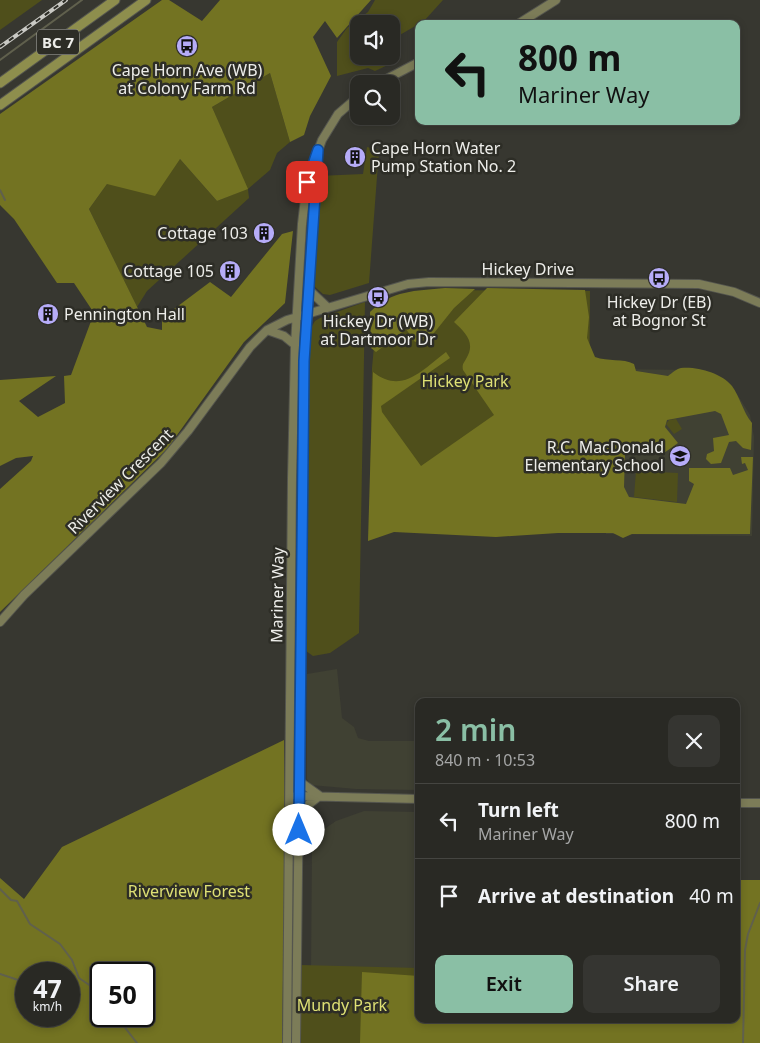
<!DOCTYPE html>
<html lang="en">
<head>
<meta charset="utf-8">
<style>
  body { margin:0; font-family:"Noto Sans",sans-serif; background:#353531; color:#f1f3f6; height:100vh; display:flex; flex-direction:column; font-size:19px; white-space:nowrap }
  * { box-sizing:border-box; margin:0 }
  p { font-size:16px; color:#a5a6a6 }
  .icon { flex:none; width:28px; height:28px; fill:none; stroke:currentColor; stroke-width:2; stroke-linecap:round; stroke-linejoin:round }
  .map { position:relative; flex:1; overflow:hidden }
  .sheet { position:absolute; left:415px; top:698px; width:325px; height:325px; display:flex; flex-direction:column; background:#292924; border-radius:10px; box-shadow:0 2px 8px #0003,0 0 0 1px #454541 }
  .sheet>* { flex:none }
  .guide { position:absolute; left:415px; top:20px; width:325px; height:105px; border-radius:10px; box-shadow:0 2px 8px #0003,0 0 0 1px #454541; background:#8abfa5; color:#111; overflow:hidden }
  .buttons { position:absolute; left:350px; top:15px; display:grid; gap:10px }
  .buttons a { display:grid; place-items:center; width:50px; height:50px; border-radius:10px; background:#292924; box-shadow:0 2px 8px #0003,0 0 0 1px #454541; font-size:25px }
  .speed { position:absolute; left:15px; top:962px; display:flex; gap:10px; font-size:25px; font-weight:700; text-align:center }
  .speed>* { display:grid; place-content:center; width:65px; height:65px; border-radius:50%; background:#292924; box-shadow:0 2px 8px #0003,0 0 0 1px #454541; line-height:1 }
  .speed small { font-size:12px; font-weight:400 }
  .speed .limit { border:2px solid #111; border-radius:8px; background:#fff; color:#111 }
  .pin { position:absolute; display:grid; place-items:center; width:42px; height:42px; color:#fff; margin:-21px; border-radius:10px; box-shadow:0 2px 8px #0006 }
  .me { position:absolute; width:55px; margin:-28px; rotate:0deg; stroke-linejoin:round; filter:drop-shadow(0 0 4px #0008) }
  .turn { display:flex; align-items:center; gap:18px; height:105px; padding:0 20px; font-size:22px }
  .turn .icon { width:65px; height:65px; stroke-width:2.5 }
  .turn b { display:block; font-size:35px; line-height:42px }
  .round { display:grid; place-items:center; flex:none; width:52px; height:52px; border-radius:10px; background:#353531 }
  .headline { display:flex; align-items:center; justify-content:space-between; height:85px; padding:0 20px }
  h1 { font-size:30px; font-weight:600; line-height:38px; color:#8abfa5 }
  .button { display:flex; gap:10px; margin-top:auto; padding:10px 20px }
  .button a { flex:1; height:58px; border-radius:10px; background:#8abfa5; color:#111; font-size:20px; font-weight:600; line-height:58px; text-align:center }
  .button a+a { background:#353531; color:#f1f3f6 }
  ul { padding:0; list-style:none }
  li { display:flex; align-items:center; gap:15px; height:75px; padding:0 20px; border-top:1px solid #454541 }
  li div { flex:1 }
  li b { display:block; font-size:19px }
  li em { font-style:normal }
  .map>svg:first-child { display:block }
  .built { fill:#404133 }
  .green { fill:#4f4f1b; fill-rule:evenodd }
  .forest { fill:#737322; fill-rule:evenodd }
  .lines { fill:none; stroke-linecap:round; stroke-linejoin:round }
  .stream { stroke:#60604d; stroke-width:2 }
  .secondary-casing { stroke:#54554e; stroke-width:10 }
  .primary-casing { stroke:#54554e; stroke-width:11 }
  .secondary { stroke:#7c7c58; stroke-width:8 }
  .primary { stroke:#8e8e4d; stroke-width:9 }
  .rail-casing { stroke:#c9c9c4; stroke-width:4 }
  .rail { stroke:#2d2d26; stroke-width:2; stroke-dasharray:5.5; stroke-linecap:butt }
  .route-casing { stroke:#114b97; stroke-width:12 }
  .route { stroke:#1a73e8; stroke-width:9 }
  .labels { text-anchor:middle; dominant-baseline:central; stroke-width:5; stroke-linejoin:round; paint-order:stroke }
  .shield { fill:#2d2d26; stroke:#b3b3ae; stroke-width:1 }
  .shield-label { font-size:15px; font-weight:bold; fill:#edede9 }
  .poi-label { font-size:16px; fill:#edede9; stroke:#2d2d26 }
  .street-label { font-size:16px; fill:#edede9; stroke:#2d2d26 }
  .park-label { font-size:16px; fill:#dee074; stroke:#2d2d26 }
</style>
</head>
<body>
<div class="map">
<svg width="760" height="1043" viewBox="0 0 760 1043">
  <rect width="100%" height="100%" fill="#373730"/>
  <path class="built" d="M609,369L692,370L729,385L737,394L750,415L754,437L752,536L606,534Z
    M337,669L342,718L354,727L358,738L369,741H419V790L356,789L311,785L307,779V674Z
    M364,811L419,812V976L311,972L312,848L316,835L336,821Z"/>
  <path class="green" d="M0,0H42L0,30Z
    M375,0H443L424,21L398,36L390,64L375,71L368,68L337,76V42L347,28L368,12ZM359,24H391V56H359Z
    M270,73L290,142L277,153L270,170L248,189L249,198L147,291L137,307L89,209L107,184L180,159L217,201L247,189L212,107Z
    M367,147L379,150L369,283L330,295L323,294L314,286V279L318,176L363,174Z
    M429,290L590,291L589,407L370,495L372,368L378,302Z
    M365,302L359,633L330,653L313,656L306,651L309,331L315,321L320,318Z
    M676,419L682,429L674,434L666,424L669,420Z
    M636,471L678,473L677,502L634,497Z
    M300,965L419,968V1019H736L760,1043H298Z"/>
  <path class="forest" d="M162,0H169L202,21L220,0H371L337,38L325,21L313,37L331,76L310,116L304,135L290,142L270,73L212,107L248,189L217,201L180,159L155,196L107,184L89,209L147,327L162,330V318L210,282L231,297L282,234L293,231L285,303L244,342L167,449L0,612V489L31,461L33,456L16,458L0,466V380L56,376L19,401L38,417L65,403L64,376L71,375L94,313L74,283H57L14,219L0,205V114Z
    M445,288L475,289L454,308L434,333L415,342L406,329L376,352L371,348L370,312C392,290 415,291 445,288Z
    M487,288L585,290L589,317L587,338L595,357C608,362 623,358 634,364L636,371L668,376C672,373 676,369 681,368C696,366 722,373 732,386C740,397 743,412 752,423L751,450L743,448L736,441L729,442L721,463L711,464L706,459L707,454L714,451L713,438L729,435L721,414L715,411L667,420L665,427L678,443L664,453L625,454L624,487L629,497L686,504L694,484L689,481V468H730L733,475L748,470L745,463L742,464L741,457H753L750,534H632L623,538L613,533H558L496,537L394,532L368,541L373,372C402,395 422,370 446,352L450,358L381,406L382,412L421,466L494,415L463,370C462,365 463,364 466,359C476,343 466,333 454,322Z
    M284,740L285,857L282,1043H0V878L24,899L62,847ZM26,974H69V1016H26ZM101,974H144V1016H101Z
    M736,880H760V1043H360L362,972L419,976V1019H736Z"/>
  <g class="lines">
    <path class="stream" d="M0,60L82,0
      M0,190L5,200
      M0,889L11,900L17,901L30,924L60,944L72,960L79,978L98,991L101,999
      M0,974L21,981L26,986
      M116,1016L137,1043
      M743,1043L745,950L748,934L760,903"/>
    <g class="secondary-casing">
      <path id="secondary" d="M518,24L556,0
        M377,84L419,62
        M308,289L327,307
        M267,330L284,336L295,345
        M0,622L24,595L161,463L188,431L250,347L267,330L287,320L408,284L429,282L699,284L734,292L760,303
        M299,781L320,796
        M296,796L419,799
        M736,803H760
        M299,812L318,797
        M287,1043L292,478L295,345L302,224L307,181L322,140L338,114L359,96
        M296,1043L304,361L316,162"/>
    </g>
    <g class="primary-casing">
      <path id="primary" d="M0,83L115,0
        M0,105L146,0"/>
    </g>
    <use href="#secondary" class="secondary"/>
    <use href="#primary" class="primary"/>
    <g class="rail-casing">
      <path id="rail" d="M0,47L66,0"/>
    </g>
    <use href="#rail" class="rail"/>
  </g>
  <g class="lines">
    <g class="route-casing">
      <path id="route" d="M299,830L304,361L318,150L307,182"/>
    </g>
    <use href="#route" class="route"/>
  </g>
  <defs>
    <g id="bus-disc" transform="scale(1.125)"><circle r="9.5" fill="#b6acf8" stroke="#2d2d26"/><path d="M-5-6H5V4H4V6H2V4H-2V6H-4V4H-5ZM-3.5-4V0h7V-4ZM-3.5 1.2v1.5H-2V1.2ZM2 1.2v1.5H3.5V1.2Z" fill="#111"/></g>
    <g id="building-disc" transform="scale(1.125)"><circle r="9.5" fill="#b6acf8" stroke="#2d2d26"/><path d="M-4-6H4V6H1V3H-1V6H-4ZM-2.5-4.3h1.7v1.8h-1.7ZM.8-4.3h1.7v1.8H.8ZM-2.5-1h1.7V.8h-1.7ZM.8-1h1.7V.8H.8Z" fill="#111"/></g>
    <g id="school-disc" transform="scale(1.125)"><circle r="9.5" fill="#b6acf8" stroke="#2d2d26"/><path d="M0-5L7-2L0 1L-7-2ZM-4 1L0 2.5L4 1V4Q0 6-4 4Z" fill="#111"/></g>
  </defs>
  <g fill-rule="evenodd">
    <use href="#bus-disc" x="187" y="46"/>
    <use href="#building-disc" x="355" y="157"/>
    <use href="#building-disc" x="264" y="233"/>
    <use href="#building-disc" x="230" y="271"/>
    <use href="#bus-disc" x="659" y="278"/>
    <use href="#bus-disc" x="378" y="297"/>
    <use href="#building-disc" x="48" y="314"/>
    <use href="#school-disc" x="680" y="456"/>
  </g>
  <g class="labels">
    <rect class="shield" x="37" y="29.5" width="42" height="25" rx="4"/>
    <g class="shield-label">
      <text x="58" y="42">BC 7</text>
    </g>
    <g class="poi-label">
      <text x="187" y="70">Cape Horn Ave (WB)<tspan x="187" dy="18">at Colony Farm Rd</tspan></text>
      <text x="371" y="148" text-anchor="start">Cape Horn Water<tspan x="371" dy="18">Pump Station No. 2</tspan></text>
      <text x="248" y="233" text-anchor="end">Cottage 103</text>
      <text x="214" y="271" text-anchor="end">Cottage 105</text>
      <text x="659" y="302">Hickey Dr (EB)<tspan x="659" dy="18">at Bognor St</tspan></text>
      <text x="64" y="314" text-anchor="start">Pennington Hall</text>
      <text x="378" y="321">Hickey Dr (WB)<tspan x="378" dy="18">at Dartmoor Dr</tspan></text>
      <text x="664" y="447" text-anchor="end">R.C. MacDonald<tspan x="664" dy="18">Elementary School</tspan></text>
    </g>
    <g class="street-label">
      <text x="528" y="269">Hickey Drive</text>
      <text transform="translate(120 481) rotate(-45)">Riverview Crescent</text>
      <text transform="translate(277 595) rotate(-89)">Mariner Way</text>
    </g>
    <g class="park-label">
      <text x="465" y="381">Hickey Park</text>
      <text x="189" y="891">Riverview Forest</text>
      <text x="342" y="1005">Mundy Park</text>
    </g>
  </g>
</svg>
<div class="buttons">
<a><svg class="icon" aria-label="sound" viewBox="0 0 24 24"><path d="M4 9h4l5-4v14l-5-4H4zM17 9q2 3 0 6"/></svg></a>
<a><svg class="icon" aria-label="search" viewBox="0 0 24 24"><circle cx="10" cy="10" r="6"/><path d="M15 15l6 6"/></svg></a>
</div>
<div class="speed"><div>47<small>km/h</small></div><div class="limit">50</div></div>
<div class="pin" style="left:307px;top:182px;background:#d93025"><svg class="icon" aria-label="arrive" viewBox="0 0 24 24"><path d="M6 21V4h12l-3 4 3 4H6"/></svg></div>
<svg class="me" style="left:299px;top:830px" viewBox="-20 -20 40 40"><circle r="19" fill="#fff"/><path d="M0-13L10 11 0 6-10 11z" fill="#1a73e8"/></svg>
<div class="guide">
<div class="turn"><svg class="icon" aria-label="left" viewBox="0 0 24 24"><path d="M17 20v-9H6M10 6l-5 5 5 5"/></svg><div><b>800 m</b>Mariner Way</div></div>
</div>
<section class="sheet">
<div class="headline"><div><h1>2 min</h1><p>840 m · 10:53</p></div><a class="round"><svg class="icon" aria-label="close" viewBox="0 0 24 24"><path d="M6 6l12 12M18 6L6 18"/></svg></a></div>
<ul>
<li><svg class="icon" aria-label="left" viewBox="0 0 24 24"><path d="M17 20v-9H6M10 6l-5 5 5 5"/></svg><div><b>Turn left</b><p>Mariner Way</p></div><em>800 m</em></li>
<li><svg class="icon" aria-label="arrive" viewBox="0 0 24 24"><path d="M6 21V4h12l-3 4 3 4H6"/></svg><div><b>Arrive at destination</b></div><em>40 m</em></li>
</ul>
<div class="button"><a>Exit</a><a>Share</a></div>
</section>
</div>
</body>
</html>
